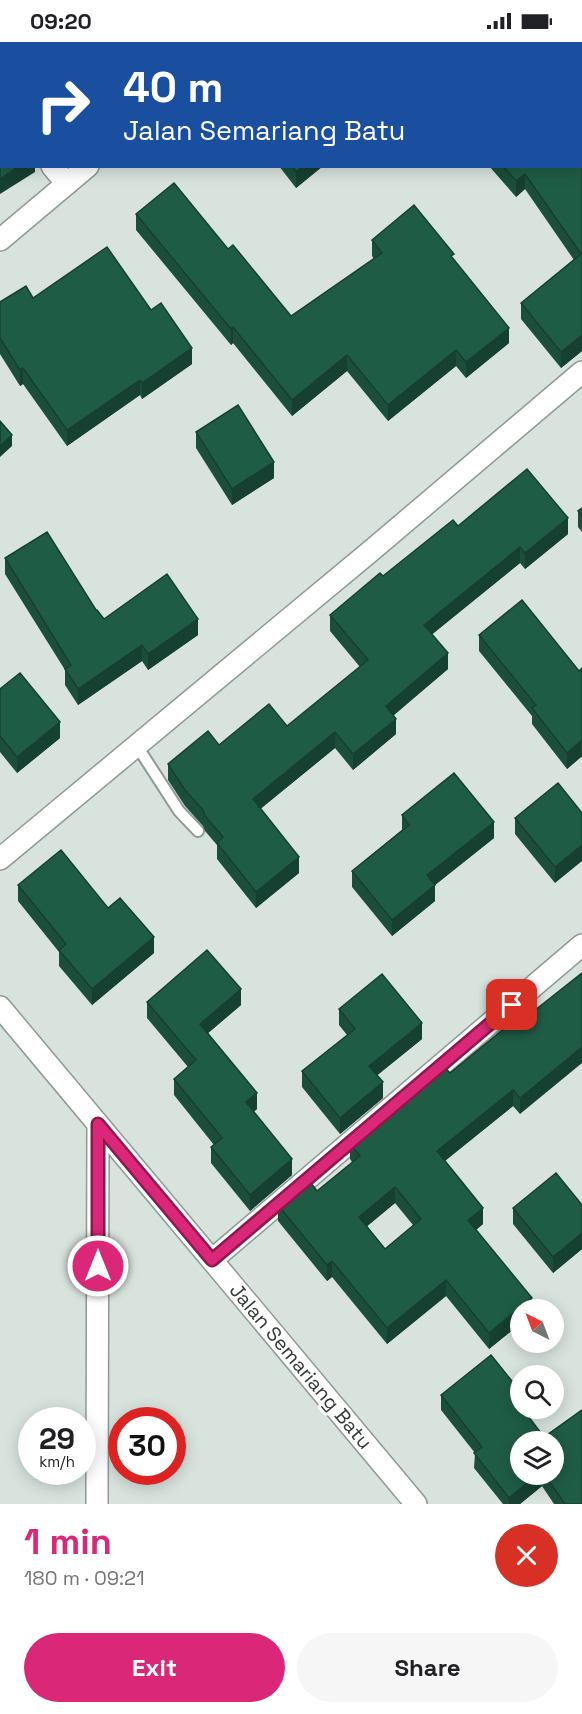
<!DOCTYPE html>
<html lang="en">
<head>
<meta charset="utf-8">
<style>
  body { margin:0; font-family:"Space Grotesk",sans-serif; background:#f6f6f6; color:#202124; height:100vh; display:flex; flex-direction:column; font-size:22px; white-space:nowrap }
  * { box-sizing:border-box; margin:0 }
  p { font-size:20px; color:#757577 }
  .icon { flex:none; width:33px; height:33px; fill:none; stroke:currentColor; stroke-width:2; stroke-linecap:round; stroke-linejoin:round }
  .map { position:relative; height:1462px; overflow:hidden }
  .panel { display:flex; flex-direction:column; background:#fff; flex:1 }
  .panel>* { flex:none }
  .top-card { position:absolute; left:0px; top:0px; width:582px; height:126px; box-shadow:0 3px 15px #0003; background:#1a4fa0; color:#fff; overflow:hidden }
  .needle { width:39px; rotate:318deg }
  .buttons { position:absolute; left:510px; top:1257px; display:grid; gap:12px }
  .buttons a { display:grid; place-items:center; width:54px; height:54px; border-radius:50%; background:#fff; box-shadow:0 3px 15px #0003; font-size:30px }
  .speed { position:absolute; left:18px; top:1365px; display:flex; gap:12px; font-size:30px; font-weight:700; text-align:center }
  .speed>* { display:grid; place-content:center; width:78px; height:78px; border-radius:50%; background:#fff; box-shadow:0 3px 15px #0003; line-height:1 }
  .speed small { font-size:15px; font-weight:400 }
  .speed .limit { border:9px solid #d22; background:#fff; color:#111 }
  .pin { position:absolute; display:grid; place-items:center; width:51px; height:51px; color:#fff; margin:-26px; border-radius:12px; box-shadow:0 3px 9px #0006 }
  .me { position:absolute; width:66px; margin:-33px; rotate:0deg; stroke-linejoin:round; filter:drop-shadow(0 0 4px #0008) }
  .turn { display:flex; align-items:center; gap:21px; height:126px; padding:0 24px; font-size:27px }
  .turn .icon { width:78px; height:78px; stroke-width:2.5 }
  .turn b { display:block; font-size:42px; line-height:51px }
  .round { display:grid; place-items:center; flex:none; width:63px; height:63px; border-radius:32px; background:#f6f6f6 }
  .summary { display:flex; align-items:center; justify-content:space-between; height:102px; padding:0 24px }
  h1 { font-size:36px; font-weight:800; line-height:45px; color:#db2777 }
  .primary-button { display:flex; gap:12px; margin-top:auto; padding:12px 24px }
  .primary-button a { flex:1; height:69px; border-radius:36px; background:#db2777; color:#fff; font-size:24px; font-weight:800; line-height:69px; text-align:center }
  .primary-button a+a { background:#f6f6f6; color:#202124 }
  .status { display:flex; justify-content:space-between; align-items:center; height:42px; padding:0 30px; background:#fff; direction:ltr }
  .status svg { height:16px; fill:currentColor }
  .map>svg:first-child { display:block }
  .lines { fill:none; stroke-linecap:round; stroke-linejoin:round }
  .service-casing { stroke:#8e9994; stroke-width:14 }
  .minor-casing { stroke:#8e9994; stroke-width:24 }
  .service { stroke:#fff; stroke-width:10 }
  .minor { stroke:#fff; stroke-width:21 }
  .wall { fill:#1b4f3c; fill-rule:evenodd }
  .shaded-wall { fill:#164031 }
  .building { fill:#1f5c46; stroke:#164031; stroke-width:1.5; fill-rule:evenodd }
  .route-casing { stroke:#8e194d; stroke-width:15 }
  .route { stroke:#db2777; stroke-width:10 }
  .labels { text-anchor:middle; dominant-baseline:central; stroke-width:6; stroke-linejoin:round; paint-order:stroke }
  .street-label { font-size:20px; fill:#343937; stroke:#fff }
</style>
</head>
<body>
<div class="status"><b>09:20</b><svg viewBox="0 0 49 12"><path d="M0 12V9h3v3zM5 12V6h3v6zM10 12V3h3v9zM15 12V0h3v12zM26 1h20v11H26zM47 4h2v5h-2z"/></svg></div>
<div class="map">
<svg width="582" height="1462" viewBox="0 0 582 1462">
  <rect width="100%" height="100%" fill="#d8e3de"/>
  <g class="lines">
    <g class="service-casing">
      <path id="service" d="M137,704L179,769L198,789"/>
    </g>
    <g class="minor-casing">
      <path id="minor" d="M159,0V2
        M238,2L240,0
        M0,46L2,49
        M52,124L67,142
        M0,198L88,124
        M0,817L372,508L582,330
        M0,965L416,1462
        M212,1218L582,903
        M97,1462L98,1082"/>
    </g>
    <use href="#service" class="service"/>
    <use href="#minor" class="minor"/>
  </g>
  <path class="wall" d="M0,0H147L146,2H2V31L0,29Z
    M582,0V40L580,38V2Z
    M279,124H323L296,146Z
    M489,124H580L582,309L561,326L521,277V261L574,218L525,147L516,155Z
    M136,172L228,207L291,274L374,217L372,214V198L454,219L509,301L466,336L456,324L388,379L347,329L292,374L233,301L231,303L136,188Z
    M33,256L151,268L192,322L142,357L140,353L67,404L23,342L20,344L0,312V260Z
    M196,390L274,436L232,463L196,406Z
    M582,466V490L578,485V469Z
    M458,484L568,492L525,527L520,521L432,592L448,627L393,673L396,692L353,728L335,706L260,767L299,831L256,866L217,817V803L205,789L203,784L185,764L168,738V722L219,703L287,684L360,625L330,589V573L383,534Z
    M5,516L96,568L104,577L198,593L148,628L142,619L78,663L65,643V628L5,532Z
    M479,593L579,629L582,626V716L581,715L567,727L532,682V674L479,609Z
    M0,647L60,696L17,731L0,710Z
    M558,741L555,841L515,792V776Z
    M402,773L494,796L435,843V859L392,894L352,845V829L402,788Z
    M18,843L108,866L154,911L92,963L59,924V910L18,859Z
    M147,960L241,963L208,991L257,1067L253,1070L292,1133L250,1169L211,1121V1105L214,1103L174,1053V1037L188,1025L147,976Z
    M339,967L422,997L377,1033L383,1056L340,1092L302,1045V1029L347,993L339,983Z
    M522,972L520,1072L513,1064L445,1119L483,1182L476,1188L532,1268H520V1282L489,1307L446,1254L387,1302L332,1235L327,1239L278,1179V1163L317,1149L352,1120L350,1117V1102L450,1031ZM395,1161L413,1183L385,1207L367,1184Z
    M582,1163V1207L553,1231L513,1182V1166Z
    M491,1313L520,1349V1366H527L526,1372L544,1395L582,1368V1462H554L542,1444L520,1462H503L474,1426L475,1411L441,1368V1353ZM520,1400H554V1432H520Z"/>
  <path class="shaded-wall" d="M129,0H147L146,2H127Z
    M19,124H35V130L0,152V137Z
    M304,124H323L296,146V130Z
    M525,132V147L516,155V139Z
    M233,285V301L231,303V287Z
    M509,286V301L466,336V320Z
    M582,293V309L561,326V310Z
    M192,306V322L142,357V341Z
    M456,308V324L388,379V363Z
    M347,313V329L292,374V358Z
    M23,326V342L20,344V328Z
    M140,338V353L67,404V388Z
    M12,393V404L0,415V404Z
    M274,420V436L232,463V447Z
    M568,476V492L525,527V511Z
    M520,505V521L424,599V583Z
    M198,577V593L148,628V612Z
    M142,603V619L78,663V647Z
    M448,611V627L386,680V664Z
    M396,677V692L353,728V712Z
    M60,680V696L17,731V715Z
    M335,690V706L253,773V757Z
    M581,699V715L567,727V711Z
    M494,780V796L435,843V859L392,894V878L427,833Z
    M582,803V819L555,841V825Z
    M299,815V831L256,866V850Z
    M154,895V911L92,963V947Z
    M241,947V963L200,998V982Z
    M422,981V997L369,1040V1024Z
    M582,1005V1021L520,1072V1056Z
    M383,1040V1056L340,1092V1076Z
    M513,1048V1064L437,1125V1109Z
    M257,1051V1067L246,1076V1060Z
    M292,1117V1133L250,1169V1153Z
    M395,1145V1161L359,1191V1175Z
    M483,1166V1182L468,1194V1178Z
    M582,1191V1207L553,1231V1215Z
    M332,1219V1235L327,1239V1223Z
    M446,1238V1254L387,1302V1286Z
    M532,1256V1268H520V1282L489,1307V1291Z
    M520,1362V1366H527V1372L519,1378V1363Z
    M538,1432H542V1444L520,1462H509V1456Z"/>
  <path class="building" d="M0,0H129L127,2H2V15L0,13Z
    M467,0H582V24L580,22V2H465Z
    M2,56V124H19L0,137V57Z
    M580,105L582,107V293L561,310L521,261L581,212L525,132L516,139L503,124H580Z
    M292,124H304L296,130Z
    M174,141L228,207L233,203L291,274L382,211L372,198L414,163L454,212L451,214L509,286L466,320L456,308L388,363L347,313L292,358L233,285L231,287L136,172Z
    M107,205L151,268L161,261L192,306L142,341L140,338L67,388L23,326L20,328L0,296V260L26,244L33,256Z
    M238,363L274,420L232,447L196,390Z
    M0,379L12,393L0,404Z
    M527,427L568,476L525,511L520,505L424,583L448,611L386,664L396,677L353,712L335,690L253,757L299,815L256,850L217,801L223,795L205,774L203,768L185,748L168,722L208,689L219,703L269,662L287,684L368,618L330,573L380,531L383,534L453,478L458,484Z
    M582,466V474L578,469Z
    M47,490L96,568H97L104,577L167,532L198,577L148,612L142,603L78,647L65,627L71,623L5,516Z
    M522,558L579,629L582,626V700L581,699L567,711L532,666L536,663L479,593Z
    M20,631L60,680L17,715L0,694V647Z
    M454,731L494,780L427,833L435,843L392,878L352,829L409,783L402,773Z
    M558,741L582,771V803L555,825L515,776Z
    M61,808L108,866L120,856L154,895L92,947L59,908L66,902L18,843Z
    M207,908L241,947L200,982L257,1051L246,1060L292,1117L250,1153L211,1105L222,1096L174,1037L196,1018L147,960Z
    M582,931V1005L520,1056L513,1048L437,1109L483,1166L468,1178L532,1256L489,1291L446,1238L387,1286L332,1219L327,1223L278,1163L308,1137L317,1149L360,1114L350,1102L412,1048L443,1023L450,1031L522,972L525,976ZM395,1145L421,1177L385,1207L359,1175Z
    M382,932L422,981L369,1024L383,1040L340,1076L302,1029L355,987L339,967Z
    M556,1131L582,1163V1191L553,1215L513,1166Z
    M491,1313L520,1349V1362L519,1363L520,1366H522L544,1395L582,1368V1462H565L544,1432H554V1400H520V1432H538L509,1456L474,1411L482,1405L441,1353Z"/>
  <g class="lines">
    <g class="route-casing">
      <path id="route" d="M98,1224V1082L212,1218L512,963"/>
    </g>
    <use href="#route" class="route"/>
  </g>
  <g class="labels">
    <g class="street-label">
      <text transform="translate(301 1324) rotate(50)">Jalan Semariang Batu</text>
    </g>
  </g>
</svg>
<div class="buttons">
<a><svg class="needle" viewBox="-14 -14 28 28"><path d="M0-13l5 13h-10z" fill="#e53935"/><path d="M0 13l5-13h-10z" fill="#757577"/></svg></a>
<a><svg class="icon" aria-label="search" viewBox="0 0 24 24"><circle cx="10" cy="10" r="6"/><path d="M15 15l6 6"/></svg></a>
<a><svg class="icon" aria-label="layers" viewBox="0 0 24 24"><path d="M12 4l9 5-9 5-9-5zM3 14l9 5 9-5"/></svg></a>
</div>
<div class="speed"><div>29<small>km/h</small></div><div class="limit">30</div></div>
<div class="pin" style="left:512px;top:963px;background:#d93025"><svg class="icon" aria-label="arrive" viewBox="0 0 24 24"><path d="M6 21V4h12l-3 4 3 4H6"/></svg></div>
<svg class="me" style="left:98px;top:1224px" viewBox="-20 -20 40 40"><circle r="17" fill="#db2777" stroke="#fff" stroke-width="3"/><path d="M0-11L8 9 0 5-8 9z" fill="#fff"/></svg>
<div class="top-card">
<div class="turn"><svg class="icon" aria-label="right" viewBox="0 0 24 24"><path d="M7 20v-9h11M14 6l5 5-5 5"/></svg><div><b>40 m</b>Jalan Semariang Batu</div></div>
</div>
</div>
<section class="panel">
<div class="summary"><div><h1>1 min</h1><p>180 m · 09:21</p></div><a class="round" style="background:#d93025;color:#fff"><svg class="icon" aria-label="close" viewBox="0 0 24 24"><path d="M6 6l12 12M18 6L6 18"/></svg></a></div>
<div class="primary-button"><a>Exit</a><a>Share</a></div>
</section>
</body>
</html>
